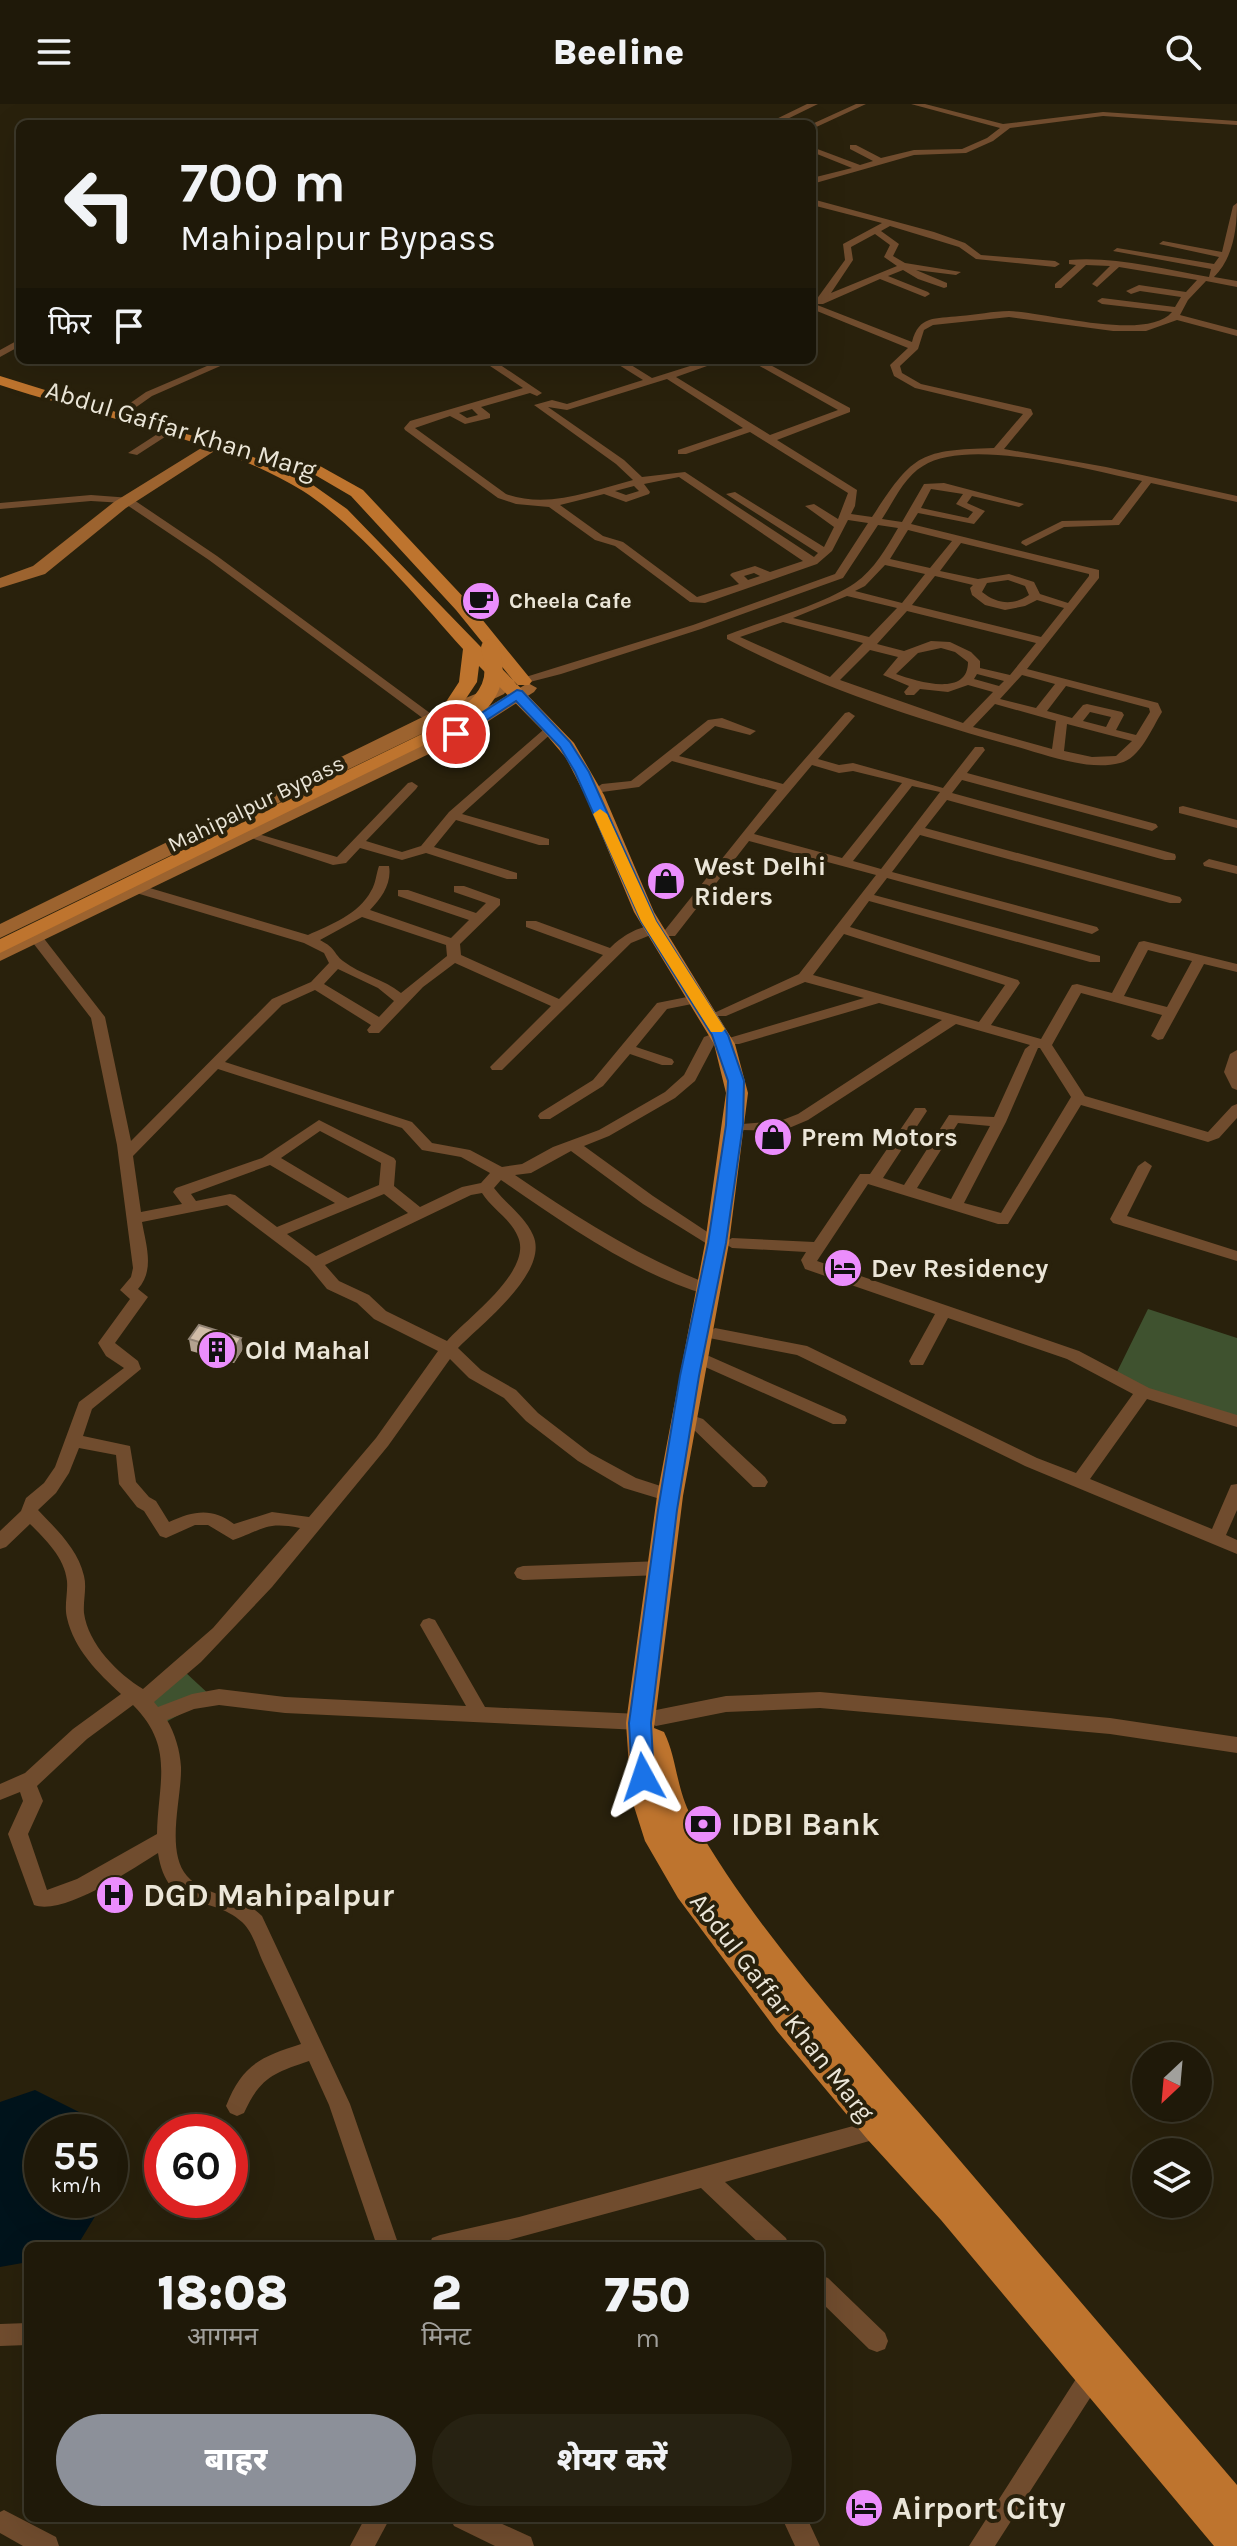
<!DOCTYPE html>
<html lang="hi">
<head>
<meta charset="utf-8">
<style>
  body { margin:0; font-family:Karla,"Noto Sans Devanagari",sans-serif; background:#272212; color:#f1f3f6; height:100vh; display:flex; flex-direction:column; font-size:30px; white-space:nowrap }
  * { box-sizing:border-box; margin:0 }
  p { font-size:26px; color:#a1a09c }
  .icon { flex:none; width:44px; height:44px; fill:none; stroke:currentColor; stroke-width:2; stroke-linecap:round; stroke-linejoin:round }
  .map { position:relative; flex:1; overflow:hidden }
  .sheet { position:absolute; left:24px; top:2138px; width:800px; height:280px; display:flex; flex-direction:column; background:#1f1909; border-radius:12px; box-shadow:0 8px 32px #0002,0 0 0 2px #3c382a }
  .sheet>* { flex:none }
  .top-card { position:absolute; left:16px; top:16px; width:800px; height:244px; border-radius:12px; box-shadow:0 8px 32px #0002,0 0 0 2px #3c382a; background:#1f1909; color:#f1f3f6; overflow:hidden }
  .needle { width:52px; rotate:206deg }
  .fabs { position:absolute; left:1132px; top:1938px; display:grid; gap:16px }
  .fabs a { display:grid; place-items:center; width:80px; height:80px; border-radius:50%; background:#1f1909; box-shadow:0 8px 32px #0002,0 0 0 2px #3c382a; font-size:40px }
  .speed { position:absolute; left:24px; top:2010px; display:flex; gap:16px; font-size:40px; font-weight:700; text-align:center }
  .speed>* { display:grid; place-content:center; width:104px; height:104px; border-radius:50%; background:#1f1909; box-shadow:0 8px 32px #0002,0 0 0 2px #3c382a; line-height:1 }
  .speed small { font-size:20px; font-weight:400 }
  .speed .limit { border:12px solid #d22; background:#fff; color:#111 }
  .pin { position:absolute; display:grid; place-items:center; width:68px; height:68px; color:#fff; margin:-34px; border:4px solid #fff; border-radius:50%; box-shadow:0 2px 8px #0007 }
  .me { position:absolute; width:88px; margin:-44px; rotate:355deg; stroke-linejoin:round; filter:drop-shadow(0 0 6px #0008) }
  .turn { display:flex; align-items:center; gap:28px; height:168px; padding:0 32px; font-size:36px }
  .turn .icon { width:104px; height:104px; stroke-width:2.5 }
  .turn b { display:block; font-size:56px; line-height:68px }
  .then { display:flex; align-items:center; height:76px; padding:0 32px; background:#0003; gap:16px; font-size:30px }
  .eta { display:flex; justify-content:space-evenly; align-items:center; height:136px; text-align:center }
  .eta b { font-size:48px; font-weight:800; line-height:56px }
  .cta { display:flex; gap:16px; margin-top:auto; padding:16px 32px }
  .cta a { flex:1; height:92px; border-radius:48px; background:#8c9099; color:#fff; font-size:32px; font-weight:800; line-height:92px; text-align:center }
  .cta a+a { background:#272212; color:#f1f3f6 }
  header { display:flex; justify-content:space-between; align-items:center; height:104px; padding:0 32px; background:#1f1909; font-size:36px; font-weight:800 }
  .map>svg:first-child { display:block }
  .green { fill:#3f522f }
  .water { fill:#00131b }
  .lines { fill:none; stroke-linecap:round; stroke-linejoin:round }
  .street { fill:#704c2e; fill-rule:evenodd }
  .secondary { fill:#9c632f; fill-rule:evenodd }
  .primary { fill:#be742e; fill-rule:evenodd }
  .primary-bridge { stroke:#be742e; stroke-width:18 }
  .wall { fill:#b3a290 }
  .shaded-wall { fill:#928475 }
  .building { fill:#d0bca7; stroke:#928475; stroke-width:2 }
  .route { fill:#1a73e8; stroke:#114b97; stroke-width:2 }
  .slow { fill:#f59e0b }
  .labels { text-anchor:middle; dominant-baseline:central; stroke-width:8; stroke-linejoin:round; paint-order:stroke }
  .far-poi-label { font-size:22px; font-weight:bold; fill:#ebe6d8; stroke:#29210c; text-anchor:start }
  .far-street-label { font-size:22px; fill:#ebe6d8; stroke:#29210c }
  .street-label { font-size:26px; fill:#ebe6d8; stroke:#29210c }
  .poi-label { font-size:26px; font-weight:bold; fill:#ebe6d8; stroke:#29210c; text-anchor:start }
  .near-poi-label { font-size:32px; font-weight:bold; fill:#ebe6d8; stroke:#29210c; text-anchor:start }
</style>
</head>
<body>
<header><svg class="icon" aria-label="menu" viewBox="0 0 24 24"><path d="M4 6h16M4 12h16M4 18h16"/></svg>Beeline<svg class="icon" aria-label="search" viewBox="0 0 24 24"><circle cx="10" cy="10" r="6"/><path d="M15 15l6 6"/></svg></header>
<div class="map">
<svg width="1237" height="2442" viewBox="0 0 1237 2442">
  <rect width="100%" height="100%" fill="#29210c"/>
  <path class="green" d="M1148,1205L1237,1234V1316L1114,1274Z
    M185,1568L212,1593L164,1619L146,1595Z"/>
  <path class="water" d="M35,1986L99,2018L102,2028H42V2096H105L77,2142H28V2158L0,2163V1998Z"/>
  <g class="lines">
    <path class="street" d="M807,0H818L777,20H766Z
      M856,0H866L812,25V20Z
      M911,0H925L1003,20L1103,8L1237,17V21L1103,12L1010,24L993,37L966,49L914,51L812,80V74L852,64L812,48V43L860,61L873,57L850,45V41H856L881,54L914,46L962,45L987,34L1000,24Z
      M812,95L934,128L965,139L981,151L1055,157L1060,160L1055,163L976,155L959,143L890,122L881,127L899,140L893,152L905,159L961,168L956,171L916,166L947,179V183L944,184L918,175L903,166L888,172L928,188L930,190L925,193L880,175L823,200H817L816,196L845,156L843,140L882,119L812,101ZM875,130L890,141L884,153L897,162L831,189L853,156L851,143Z
      M1237,99C1237,126 1233,154 1214,173L1237,177V183L1206,177L1188,196L1180,211L1237,226V232L1177,216L1146,227H1113L1009,213L933,221L924,226L918,245L900,262L902,269L921,280L1031,305L1033,310L1004,345L1106,363L1237,392V398L1151,379L1119,421L1064,423L1026,442L1021,439L1022,437L1062,417L1112,416L1142,377C1090,366 968,333 923,362C904,373 894,397 882,415L902,418L924,380L944,379L1024,400L1019,403L972,392L967,399L985,407L974,420L918,409L911,420L1099,466V474L1027,565L1158,599L1162,608C1152,624 1140,655 1120,659C1089,667 1049,652 1018,643C918,616 818,583 727,535V531C765,516 823,501 855,479C874,466 887,443 898,424L878,421L843,474L701,525L561,570L522,580L516,576L693,521L835,470L868,419L848,416L832,447L817,460L705,499L690,498L615,442L595,436L549,403L516,400L498,394L405,326L404,324L410,317L523,284L481,256H493L542,289L537,292L530,289L481,303L490,310V314L465,320L450,312L415,324L506,390C548,405 591,387 633,376L616,360L534,301L552,296L567,300L643,276L611,256H623L652,274L709,256H724L676,273L770,331L838,306L749,256H761L850,304V308L777,336L857,386L855,402L851,410L872,413C913,351 918,346 994,344L1023,310L915,284L894,272L890,261L908,244L812,205V199L912,238C919,211 935,215 960,212C976,211 993,207 1009,207C1046,208 1147,238 1172,208L1102,200L1097,197L1102,194L1175,203L1181,193L1140,187L1131,190L1126,187L1139,181L1186,188L1197,176L1119,163L1097,183L1092,180L1110,162L1086,161L1061,184H1055V180L1076,161L1069,160V156C1113,152 1163,165 1209,173L1211,165L1113,147L1117,144L1214,160L1219,153L1159,140L1163,137L1222,148L1233,102ZM667,275L743,324L678,346V350H686L750,328L848,389L838,415L814,400L805,402L834,423L824,443L735,388L726,390L818,449L814,453L685,368L642,373L624,356L548,303L567,306ZM472,305L478,311L467,314L459,309ZM679,373L803,457L770,468L755,462L732,469L730,471L739,480L697,493L623,438L603,432L560,401L604,390L626,398L649,390L650,388L644,380ZM634,382L639,387L626,391L615,387ZM931,385L963,390L956,400L973,408L968,414L921,404ZM908,426L952,437L930,464L890,455ZM961,439L1089,470V472L1068,499L1040,490L1034,478L1009,470L978,475L940,467ZM885,461L925,470L902,499L855,487L865,482ZM754,469L760,472L748,476L744,472ZM935,472L973,481L970,484L972,491L985,501L1005,506L1025,502L1037,496L1064,504L1041,533L912,501ZM1008,476L1025,482L1029,491C1013,502 997,500 982,488L987,479ZM847,492L897,504L869,533L793,514ZM907,507L1036,539L1010,571L980,564V557L971,548L950,538L931,537L904,547L877,540ZM783,518L863,539L830,573L740,533ZM941,544L955,548L968,558C968,594 916,577 896,570L918,549ZM870,546L898,553L883,571L909,582L904,588L906,591H914L920,585L948,588L968,581L993,588L963,619L840,576ZM977,570L1004,577L999,582L974,575ZM1022,571L1055,580L1036,604L1000,595ZM1066,582L1149,604L1150,608L1136,631L1116,626L1124,611L1122,608L1087,600L1083,601L1072,614L1047,607ZM995,600L1056,617L1052,645L973,623ZM1090,608L1111,613L1106,623L1083,617ZM1067,620L1132,637L1116,652L1092,653L1064,647Z
      M20,235V242L0,253V246Z
      M221,256H234L152,292L125,311L116,309L146,288Z
      M162,327L171,329L137,351L128,349Z
      M91,391L131,394L217,452L438,615L432,619L428,618L209,456L124,399L91,397L0,405V399Z
      M849,608L855,612L818,655L839,661L853,659L943,684L975,643H983L985,646L967,669L1156,720L1158,723L1152,727L962,676L952,689L1175,750L1176,753L1175,756H1165L947,696L925,724L1180,793L1182,796L1180,799H1170L920,731L892,768L1097,823L1099,826L1092,830L887,774L874,791L1100,852V858H1090L869,797L850,823L1018,876L1020,879L991,921L1041,935L1072,881L1077,880L1112,889L1139,838L1144,837L1237,860V868L1204,860L1163,935L1158,936L1151,932L1162,911L1081,889L1052,941L1085,992L1208,1028L1232,1002L1237,1000V1014L1219,1034L1208,1038L1081,1001L1008,1120H998L868,1080L817,1157L1079,1247L1149,1284L1237,1311V1323L1147,1295L1090,1375L1212,1425L1231,1381L1237,1380V1406L1226,1431L1237,1436V1450L1025,1362L797,1251L709,1234L707,1230L715,1224L807,1242L1037,1354L1076,1369L1133,1290L1067,1255L948,1214L923,1261H911L909,1257L935,1210L805,1165L801,1156L806,1148L732,1144L724,1139L717,1144L712,1143L643,1100L571,1047L531,1069L515,1071C578,1114 642,1155 714,1182L716,1186L708,1191C634,1170 564,1119 501,1076L494,1084C506,1100 525,1112 533,1131C550,1168 481,1220 458,1244L481,1266L516,1286L538,1309L590,1349L636,1374L676,1387L679,1392L676,1397L670,1398L624,1384L578,1357L526,1317L504,1294L469,1274L450,1255L388,1342L272,1483L201,1558L154,1598L158,1603L192,1590L219,1585L285,1593L466,1602L420,1521L423,1516L429,1514L435,1516L485,1603L640,1610L647,1613L649,1609L656,1606L726,1592L820,1588L1110,1614L1237,1633V1649L1110,1630L820,1604L726,1608L656,1622L649,1619L647,1623L640,1626L285,1609L219,1601L194,1605L167,1616C175,1630 180,1646 181,1663C182,1693 165,1747 187,1772C206,1794 241,1790 262,1812L350,2000L399,2142H377L329,2001L309,1957C273,1969 260,1974 244,2009L237,2012L230,2009L226,2002C242,1961 260,1953 301,1940C288,1912 275,1884 262,1856C257,1844 252,1827 242,1818C210,1789 167,1810 158,1749C132,1765 64,1812 34,1801L8,1730L23,1697L20,1688L0,1696V1680L25,1669L73,1625L121,1590C98,1569 74,1545 67,1514C64,1502 68,1489 67,1477C65,1454 45,1435 30,1420L6,1443L0,1445V1427L21,1407L26,1394L44,1379L55,1363L79,1298L124,1264L106,1252L98,1239L130,1195L120,1186L131,1173L133,1164L117,1041L91,914L30,835L37,831L42,832L105,913L131,1037L272,895L311,878L329,859L324,849L304,839L133,788V782H143L308,831C330,821 359,810 371,787C376,779 376,770 379,762H389C392,779 382,794 370,806L451,834L469,816L398,792V786H408L476,809L486,799L454,788V782H464L500,795V801L460,840L461,851L559,895L603,851L526,823V817H536L610,844C622,832 641,820 658,822V828L631,839L502,966H492L490,963L551,902L455,859L423,883L379,929H369L367,926L371,921L315,886L282,901L225,958L412,1018L432,1039L470,1046L502,1063L522,1060L553,1043L599,1026L665,988L684,971L704,933L720,927L725,928L727,931L715,939L695,977L675,994L609,1032L584,1042L653,1092L724,1139L732,1134L814,1138L860,1070H870L915,1004H925L927,1007L883,1074L904,1081L949,1011L994,1013L1025,945L1030,941L956,920L808,1016L782,1027L742,1026L740,1023L742,1020L780,1017L798,1010L942,916L879,899L739,940H729L727,937L729,934L864,894L805,878L726,912H716L714,909L799,870L876,771L749,737L675,832H665V826L777,686L672,657L639,683L602,688L596,684L602,680L631,677L708,616L722,614L756,627L750,631L715,622L679,652L783,680L845,609ZM812,661L839,669L853,667L902,679L842,754L754,730ZM912,682L940,688L881,765L853,757ZM362,813L446,841L447,852L401,889C384,875 361,871 343,857C333,849 337,845 320,836ZM844,830L1005,881L979,918L813,871ZM1148,846L1192,857L1167,903L1124,892ZM338,865L378,884L394,897L379,913L324,880ZM1038,944H1040L1071,993L1001,1109L964,1099L1006,1018ZM218,965L402,1024L422,1046L461,1053L490,1069L481,1079L462,1083L420,1103L394,1082L396,1057L394,1054L319,1016L262,1054L176,1084L173,1088L182,1100L141,1108L133,1052ZM958,1019L990,1022L951,1095L917,1084ZM320,1027L381,1059L379,1081L348,1094L281,1054ZM270,1061L335,1099L277,1123L235,1091L230,1090L196,1097L191,1090ZM482,1089C492,1105 511,1115 518,1133C533,1167 467,1214 447,1237L386,1207L369,1191L339,1177L325,1161L471,1091ZM384,1090L408,1109L316,1152L287,1130ZM227,1101L309,1163L327,1185L357,1199L374,1215L438,1247L376,1334L309,1413L272,1408L234,1420C212,1403 193,1407 169,1418L156,1397L149,1393L136,1378L130,1342L83,1332L92,1305L141,1265L138,1257L115,1239L148,1193L138,1185C155,1166 146,1141 142,1118ZM79,1344L116,1351L119,1380L137,1403L144,1407L160,1432L166,1434L195,1421H208L233,1436C263,1426 265,1417 300,1424L213,1524L143,1585C118,1570 88,1540 84,1509C83,1496 87,1484 84,1472C78,1445 56,1425 38,1406L56,1389L69,1369ZM133,1601C175,1643 158,1678 157,1730L77,1775L47,1786L28,1730L43,1697L37,1682L87,1635Z
      M550,620L554,621V627L462,710L549,735V741H539L456,716L434,743L517,769V775H507L426,749L402,756L360,744L346,759L333,761L242,731L248,727L337,753L408,679L412,678L418,682L416,685L366,737L402,748L421,742L449,708Z
      M1183,702L1237,716V724L1179,709V703Z
      M1209,755L1237,762V770L1204,762L1203,759Z
      M697,891L704,895L702,898L667,905L636,943L672,955L674,958L672,961H662L630,950L603,982L550,1015H540L538,1012L540,1009L593,976L657,899Z
      M1237,946V986L1232,984L1224,968L1230,950Z
      M1145,1057L1152,1062L1127,1112L1237,1147V1157L1113,1119L1110,1115L1138,1062Z
      M709,1252L845,1312L847,1316L845,1320H833L703,1262L701,1258L703,1254Z
      M697,1313L703,1315L765,1373L768,1378L765,1383H753L691,1323L689,1319L691,1315Z
      M662,1457L668,1459L671,1464L668,1469L662,1471L523,1476L517,1474L514,1469L517,1464L523,1462Z
      M879,2015L887,2018L890,2025L887,2032L725,2078L786,2134L789,2142H762L701,2084L487,2142H429L432,2134L440,2131L519,2113Z
      M820,2171L828,2174L885,2229L888,2237L885,2245L877,2248L869,2245L820,2197Z
      M28,2219V2241L0,2242V2220Z
      M1091,2261L1099,2264L1102,2272L1099,2280L995,2442H969L1083,2264Z
      M4,2406L56,2433L59,2442H23L0,2429V2408Z
      M365,2414H390L375,2442H350Z
      M450,2414H489L531,2433L534,2442H495L454,2422Z
      M782,2414H807L820,2442H795Z"/>
    <path class="secondary" d="M211,338L216,340V346L126,404L45,470L0,484V474L33,462L114,398Z
      M528,579L537,584L534,588L462,634L0,857V843L450,626Z
      M498,581L507,586L504,590L0,834V820L443,603Z"/>
    <path class="primary" d="M0,272L232,344L303,374L347,405L574,639L604,691L654,808L735,940L748,989L729,1139L683,1392L654,1624L664,1628C677,1654 676,1685 692,1714C754,1823 840,1917 921,2011C1027,2135 1132,2258 1237,2381V2442H1214L941,2116L868,2036L777,1927L678,1794L645,1737L631,1693L626,1619L657,1392L705,1139L726,989L714,940L634,808L585,691L566,654L544,628L479,562L477,578L455,611H443L440,607L459,578L463,545C419,496 358,422 303,387C221,336 94,312 0,281Z
      M277,351L320,362L363,386L468,498L529,573L532,577L529,581H517L456,506L351,392L310,368L272,359V353Z
      M465,609L474,614L471,618L0,849V835Z"/>
    <path class="primary-bridge" d="M465,614C489,593 500,576 490,544"/>
  </g>
  <path class="wall" d="M189,1235L243,1245L234,1259L191,1247Z"/>
  <path class="shaded-wall" d="M241,1234L243,1245L234,1259L232,1248Z"/>
  <path class="building" d="M199,1221L241,1234L232,1248L189,1235Z"/>
  <path class="route" d="M517,586L522,587L570,638L589,668L656,817L728,931L744,977L743,1021L726,1139L699,1272L677,1406L651,1619L654,1673L651,1680L643,1682L636,1680L632,1673L629,1619L658,1406L680,1272L708,1139L726,1021L728,977L712,931L641,817L575,668L560,643L516,597L461,633L449,630Z"/>
  <path class="slow" d="M600,705L607,710L656,817L725,925L722,928H711L641,817L593,710Z"/>
  <defs>
    <g id="cafe-disc" transform="scale(2)"><circle r="9.5" fill="#eb8dfc" stroke="#29210c"/><path d="M-5.5-4.5H6V0H3Q3 3.5 0 3.5H-2.5Q-5.5 3.5-5.5 0ZM3-3.2v2h1.7v-2ZM-6 4.5H4V6H-6Z" fill="#111"/></g>
    <g id="shop-disc" transform="scale(2)"><circle r="9.5" fill="#eb8dfc" stroke="#29210c"/><path d="M-5-2.5h2.3a2.7 3.5 0 0 1 5.4 0H5L5.5 6h-11ZM-1.5-2.5h3a1.5 2.3 0 0 0-3 0Z" fill="#111"/></g>
    <g id="hotel-disc" transform="scale(2)"><circle r="9.5" fill="#eb8dfc" stroke="#29210c"/><path d="M-6-4.5h1.5V1H6V5H4.5V3h-9V5H-6ZM-4 0a1.8 1.8 0 1 1 3.6 0ZM.5 0V-2.5h3Q6-2.5 6 0Z" fill="#111"/></g>
    <g id="building-disc" transform="scale(2)"><circle r="9.5" fill="#eb8dfc" stroke="#29210c"/><path d="M-4-6H4V6H1V3H-1V6H-4ZM-2.5-4.3h1.7v1.8h-1.7ZM.8-4.3h1.7v1.8H.8ZM-2.5-1h1.7V.8h-1.7ZM.8-1h1.7V.8H.8Z" fill="#111"/></g>
    <g id="bank-disc" transform="scale(2)"><circle r="9.5" fill="#eb8dfc" stroke="#29210c"/><path d="M-6-4H6V4H-6ZM0-2.3a2.3 2.3 0 1 0 0 4.6a2.3 2.3 0 1 0 0-4.6Z" fill="#111"/></g>
    <g id="hospital-disc" transform="scale(2)"><circle r="9.5" fill="#eb8dfc" stroke="#29210c"/><path d="M-5-5h3v3.5h4V-5h3V5h-3V1.5h-4V5h-3Z" fill="#111"/></g>
  </defs>
  <g fill-rule="evenodd">
    <use href="#cafe-disc" x="481" y="497"/>
    <use href="#shop-disc" x="666" y="777"/>
    <use href="#shop-disc" x="773" y="1033"/>
    <use href="#hotel-disc" x="843" y="1164"/>
    <use href="#building-disc" x="217" y="1246"/>
    <use href="#bank-disc" x="703" y="1720"/>
    <use href="#hospital-disc" x="115" y="1791"/>
    <use href="#hotel-disc" x="864" y="2404"/>
  </g>
  <g class="labels">
    <g class="far-poi-label">
      <text x="509" y="497">Cheela Cafe</text>
    </g>
    <g class="far-street-label">
      <text transform="translate(256 700) rotate(-26)">Mahipalpur Bypass</text>
    </g>
    <g class="street-label">
      <text transform="translate(181 326) rotate(17)">Abdul Gaffar Khan Marg</text>
      <text transform="translate(782 1903) rotate(52)">Abdul Gaffar Khan Marg</text>
    </g>
    <g class="poi-label">
      <text x="694" y="762">West Delhi<tspan x="694" dy="30">Riders</tspan></text>
      <text x="801" y="1033">Prem Motors</text>
      <text x="871" y="1164">Dev Residency</text>
      <text x="245" y="1246">Old Mahal</text>
    </g>
    <g class="near-poi-label">
      <text x="731" y="1720">IDBI Bank</text>
      <text x="143" y="1791">DGD Mahipalpur</text>
      <text x="892" y="2404">Airport City</text>
    </g>
  </g>
</svg>
<div class="fabs">
<a><svg class="needle" viewBox="-14 -14 28 28"><path d="M0-13l5 13h-10z" fill="#e53935"/><path d="M0 13l5-13h-10z" fill="#a1a09c"/></svg></a>
<a><svg class="icon" aria-label="layers" viewBox="0 0 24 24"><path d="M12 4l9 5-9 5-9-5zM3 14l9 5 9-5"/></svg></a>
</div>
<div class="speed"><div>55<small>km/h</small></div><div class="limit">60</div></div>
<div class="pin" style="left:456px;top:630px;background:#d93025"><svg class="icon" aria-label="arrive" viewBox="0 0 24 24"><path d="M6 21V4h12l-3 4 3 4H6"/></svg></div>
<svg class="me" style="left:643px;top:1673px" viewBox="-20 -20 40 40"><path d="M0-17L14 15 0 8-14 15z" fill="#1a73e8" stroke="#fff" stroke-width="4"/></svg>
<div class="top-card">
<div class="turn"><svg class="icon" aria-label="left" viewBox="0 0 24 24"><path d="M17 20v-9H6M10 6l-5 5 5 5"/></svg><div><b>700 m</b>Mahipalpur Bypass</div></div>
<div class="then">फिर<svg class="icon" aria-label="arrive" viewBox="0 0 24 24"><path d="M6 21V4h12l-3 4 3 4H6"/></svg></div>
</div>
<section class="sheet">
<div class="eta">
<div><b>18:08</b><p>आगमन</p></div>
<div><b>2</b><p>मिनट</p></div>
<div><b>750</b><p>m</p></div>
</div>
<div class="cta"><a>बाहर</a><a>शेयर करें</a></div>
</section>
</div>
</body>
</html>
